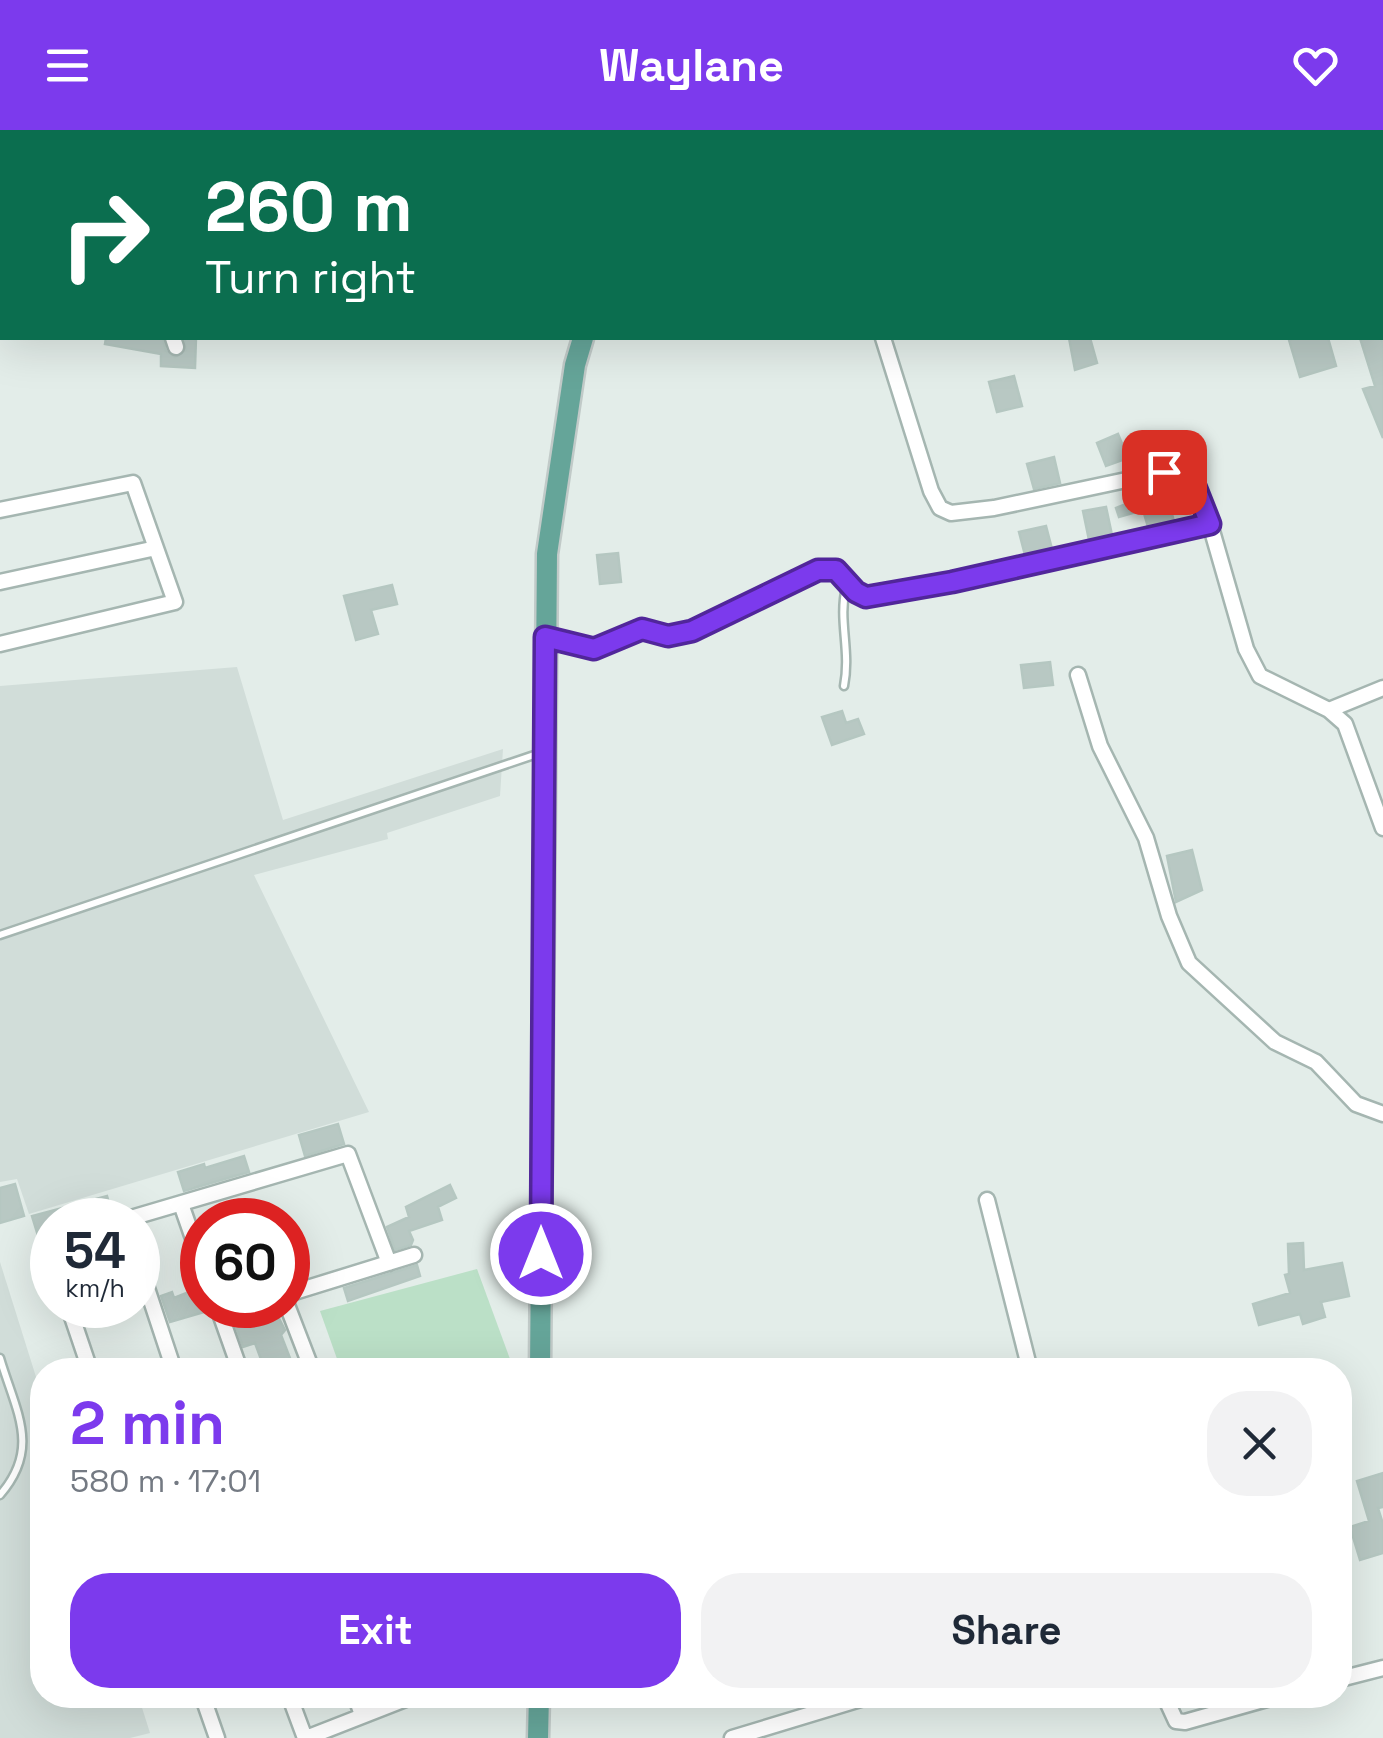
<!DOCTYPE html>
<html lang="en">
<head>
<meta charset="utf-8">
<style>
  body { margin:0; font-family:"Space Grotesk",sans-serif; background:#f2f2f3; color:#1f2937; height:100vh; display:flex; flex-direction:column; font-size:38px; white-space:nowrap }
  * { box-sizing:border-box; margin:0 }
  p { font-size:32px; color:#747a83 }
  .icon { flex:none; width:55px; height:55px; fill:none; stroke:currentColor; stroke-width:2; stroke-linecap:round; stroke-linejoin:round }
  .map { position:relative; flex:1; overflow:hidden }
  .details { position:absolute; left:30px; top:1228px; width:1322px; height:350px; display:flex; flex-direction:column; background:#fff; border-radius:40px; box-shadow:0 10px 40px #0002 }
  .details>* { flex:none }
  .top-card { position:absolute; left:0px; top:0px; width:1385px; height:210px; box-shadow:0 10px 40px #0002; background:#0b6e4f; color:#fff; overflow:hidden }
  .speed { position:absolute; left:30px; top:1068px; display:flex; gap:20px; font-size:50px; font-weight:700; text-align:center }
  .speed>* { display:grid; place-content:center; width:130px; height:130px; border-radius:50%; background:#fff; box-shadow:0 10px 40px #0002; line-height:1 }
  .speed small { font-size:25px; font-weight:400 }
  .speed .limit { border:15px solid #d22; background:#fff; color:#111 }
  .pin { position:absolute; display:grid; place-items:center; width:85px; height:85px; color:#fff; margin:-42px; border-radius:20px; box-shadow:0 5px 15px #0006 }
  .me { position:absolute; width:110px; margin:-55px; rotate:0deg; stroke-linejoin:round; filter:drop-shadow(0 0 8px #0008) }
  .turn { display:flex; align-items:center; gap:35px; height:210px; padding:0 40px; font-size:45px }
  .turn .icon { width:130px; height:130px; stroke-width:2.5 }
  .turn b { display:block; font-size:70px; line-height:85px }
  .round { display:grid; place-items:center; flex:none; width:105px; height:105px; border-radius:40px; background:#f2f2f3 }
  .head { display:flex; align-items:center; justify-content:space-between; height:170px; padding:0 40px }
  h1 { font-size:60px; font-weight:800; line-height:75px; color:#7c3aed }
  .cta { display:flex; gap:20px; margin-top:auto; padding:20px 40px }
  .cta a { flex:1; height:115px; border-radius:40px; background:#7c3aed; color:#fff; font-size:40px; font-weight:800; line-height:115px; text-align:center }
  .cta a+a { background:#f2f2f3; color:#1f2937 }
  header { display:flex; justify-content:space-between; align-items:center; height:130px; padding:0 40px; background:#7c3aed; color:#fff; font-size:45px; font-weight:800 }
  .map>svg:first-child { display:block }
  .built { fill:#d1ddd9 }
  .green { fill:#bbe0c7 }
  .building { fill:#b8c8c3; stroke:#b5c7c1; stroke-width:2.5 }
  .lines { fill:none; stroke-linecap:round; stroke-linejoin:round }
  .service-casing { stroke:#a5b6b1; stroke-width:11 }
  .minor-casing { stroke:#a5b6b1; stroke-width:19 }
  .primary-casing { stroke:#c1cac8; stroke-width:25 }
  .service { stroke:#fff; stroke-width:6 }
  .minor { stroke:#fff; stroke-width:14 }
  .primary { stroke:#65a599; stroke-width:20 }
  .route-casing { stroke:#51269a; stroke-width:25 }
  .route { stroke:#7c3aed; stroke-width:18 }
</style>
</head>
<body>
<header><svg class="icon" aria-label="menu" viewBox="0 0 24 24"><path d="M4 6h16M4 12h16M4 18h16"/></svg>Waylane<svg class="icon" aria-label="heart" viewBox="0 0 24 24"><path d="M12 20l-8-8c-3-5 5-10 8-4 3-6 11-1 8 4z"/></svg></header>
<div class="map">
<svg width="1383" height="1608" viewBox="0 0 1383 1608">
  <rect width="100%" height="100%" fill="#e3ede9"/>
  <path class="built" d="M237,537L283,690L503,619L500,666L387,703L388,709L254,745L369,982L29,1084L17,1049L0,1052V556Z
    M0,1132L42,1266V1565H138L150,1603L130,1608H0Z"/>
  <path class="green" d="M477,1139L514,1240H341L320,1181Z"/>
  <path class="building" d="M106,208H163L166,221L175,227L186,220L184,208H196L195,238L161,236V224L105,214Z
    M1069,208H1090L1097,233L1075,240Z
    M1297,208H1328L1336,236L1300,247L1289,210Z
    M1360,208H1381L1383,213V308L1363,259L1375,256Z
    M1014,246L1022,276L997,282L989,252Z
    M1118,304L1128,328L1106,336L1097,313Z
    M1054,327L1060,353L1034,359L1027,334Z
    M1151,364L1154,375L1168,371L1174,391L1148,397L1143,380L1119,387L1116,378Z
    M1106,377L1112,405L1089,410L1083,381Z
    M1046,396L1052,419L1025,425L1019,402Z
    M618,423L621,452L600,454L597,425Z
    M392,455L397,474L371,480L378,504L356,510L344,466Z
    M1050,532L1053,555L1024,558L1021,535Z
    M842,581L846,593L858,589L864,604L832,615L822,587Z
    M1192,720L1202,760L1176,772L1167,726Z
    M338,994L344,1014L305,1026L299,1005Z
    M244,1026L249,1042L184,1061L178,1042L204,1034L205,1038Z
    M15,1054L24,1086L0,1093V1058Z
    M450,1055L456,1068L438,1077L442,1090L409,1101L413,1110L411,1115L395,1120L387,1097L409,1087L406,1077Z
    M107,1066L114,1090H52V1100L39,1109L32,1086Z
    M1303,1113L1304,1140L1342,1133L1349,1166L1321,1172L1325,1187L1303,1194L1300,1184L1259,1195L1253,1174L1290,1163L1285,1145L1289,1144L1288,1114Z
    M417,1135L420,1146L348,1171L344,1158Z
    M199,1158L202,1175L208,1181L170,1192L161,1166L172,1162L174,1168Z
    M245,1175H272L285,1200L281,1205L293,1236L298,1234L301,1240H265L255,1213L243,1217L236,1197L250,1192Z
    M1383,1343V1377L1378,1378L1383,1394V1423L1360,1430L1350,1397L1369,1391L1357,1351Z"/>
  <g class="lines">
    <g class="service-casing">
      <path id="service" d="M844,556C851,520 838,491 846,457
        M0,805L543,622
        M0,1228C16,1282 41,1318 0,1365"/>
    </g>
    <g class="minor-casing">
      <path id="minor" d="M119,0V2
        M1363,0L1364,2
        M1382,36H1383
        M173,208L176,217
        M883,208L931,361L940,378L951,383L994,378L1164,342L1178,341L1191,347L1210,394L1246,519L1260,546L1329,580L1345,594L1383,698
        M0,380L133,353L175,472L0,514
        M0,452L156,418
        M545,507L594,519L642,499L669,506L692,501L818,440H836L856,463L866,467L952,452L1210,394
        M1078,545L1100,616L1146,708L1169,786L1189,833L1275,912L1316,932L1356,974L1383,984
        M1329,580L1383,558
        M987,1070L1030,1240
        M181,1074L202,1134
        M124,1090L348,1024L389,1133
        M52,1110L48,1114L52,1128
        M138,1131L174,1240
        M288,1164L414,1125
        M68,1175L90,1240
        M217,1175L240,1240
        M287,1175L312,1240
        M1340,1549L1383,1538
        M202,1565L217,1608
        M289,1565L305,1608
        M355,1565L362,1585
        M1164,1565L1176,1591L1185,1592L1281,1565
        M306,1608L416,1565
        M732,1608L874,1565"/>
    </g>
    <g class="primary-casing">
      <path id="primary" d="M665,2L667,0
        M540,1240L547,424L575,235L583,208
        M538,1608L539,1565"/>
    </g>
    <use href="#service" class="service"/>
    <use href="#minor" class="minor"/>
    <use href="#primary" class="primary"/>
  </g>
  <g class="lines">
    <g class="route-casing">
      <path id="route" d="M541,1124L545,507L594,519L642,499L668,506L692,501L818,440H836L856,462L866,467L952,452L1210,394L1191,346L1178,341L1164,342"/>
    </g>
    <use href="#route" class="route"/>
  </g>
</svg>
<div class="speed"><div>54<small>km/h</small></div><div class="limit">60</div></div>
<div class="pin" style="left:1164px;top:342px;background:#d93025"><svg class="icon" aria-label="arrive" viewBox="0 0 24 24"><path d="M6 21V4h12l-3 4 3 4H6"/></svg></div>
<svg class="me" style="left:541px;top:1124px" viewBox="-20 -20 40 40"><circle r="17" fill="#7c3aed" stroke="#fff" stroke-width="3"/><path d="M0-11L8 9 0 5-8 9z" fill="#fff"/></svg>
<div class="top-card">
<div class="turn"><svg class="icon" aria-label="right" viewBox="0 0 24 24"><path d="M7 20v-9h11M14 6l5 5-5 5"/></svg><div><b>260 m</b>Turn right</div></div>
</div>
<section class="details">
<div class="head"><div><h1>2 min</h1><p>580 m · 17:01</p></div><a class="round"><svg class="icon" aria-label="close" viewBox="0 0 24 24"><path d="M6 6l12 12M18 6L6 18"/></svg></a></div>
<div class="cta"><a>Exit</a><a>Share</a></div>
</section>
</div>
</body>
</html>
